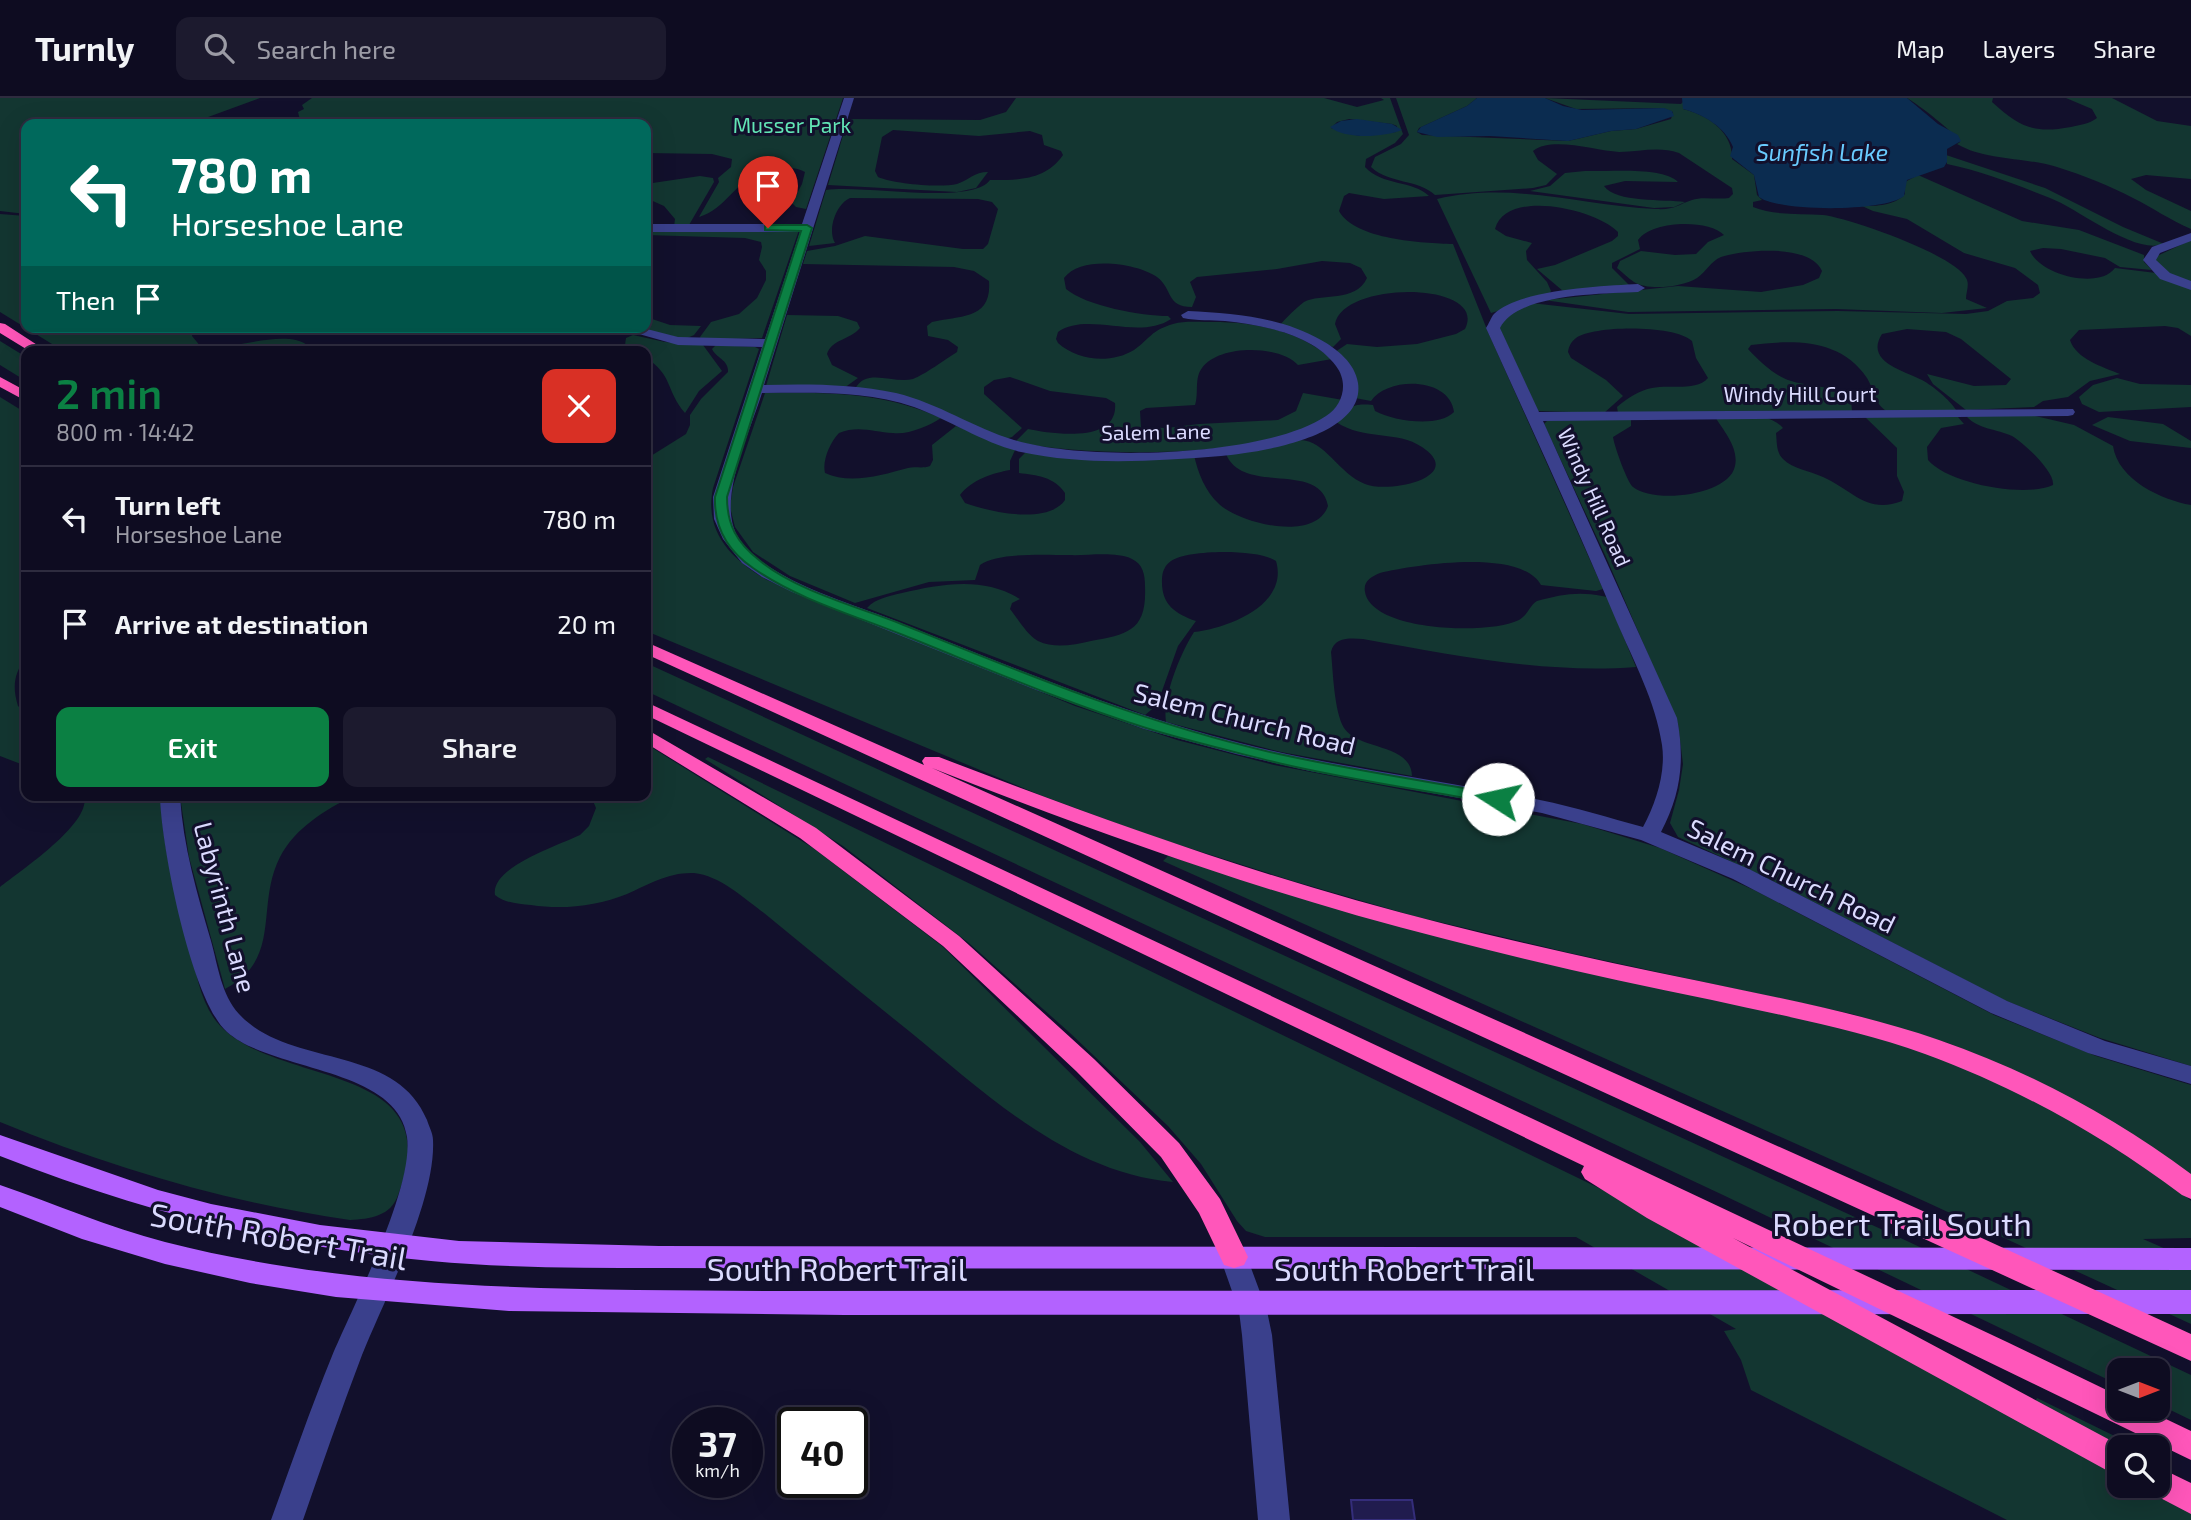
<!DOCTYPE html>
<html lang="en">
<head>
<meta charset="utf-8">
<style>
  body { margin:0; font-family:"Exo 2",sans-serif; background:#1c1a2e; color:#f1f3f6; height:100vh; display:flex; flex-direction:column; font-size:26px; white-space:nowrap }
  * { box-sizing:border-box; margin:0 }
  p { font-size:23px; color:#9b9ba5 }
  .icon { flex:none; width:38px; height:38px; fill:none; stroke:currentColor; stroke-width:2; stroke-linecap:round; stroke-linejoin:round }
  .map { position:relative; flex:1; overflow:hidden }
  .panel { position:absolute; left:21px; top:248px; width:630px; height:455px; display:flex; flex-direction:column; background:#0e0c21; border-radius:14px; box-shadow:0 7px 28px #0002,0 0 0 2px #2e2c3f }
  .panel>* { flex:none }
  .top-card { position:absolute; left:21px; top:21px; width:630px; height:214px; border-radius:14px; box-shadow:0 7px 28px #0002,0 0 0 2px #2e2c3f; background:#00695c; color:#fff; overflow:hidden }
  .needle { width:46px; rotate:90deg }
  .buttons { position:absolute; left:2107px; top:1260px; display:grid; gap:14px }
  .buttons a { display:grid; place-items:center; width:63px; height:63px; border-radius:14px; background:#0e0c21; box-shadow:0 7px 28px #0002,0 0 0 2px #2e2c3f; font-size:35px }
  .speed { position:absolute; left:672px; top:1309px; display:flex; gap:14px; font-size:35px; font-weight:700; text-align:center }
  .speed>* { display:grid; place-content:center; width:91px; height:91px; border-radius:50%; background:#0e0c21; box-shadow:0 7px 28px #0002,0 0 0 2px #2e2c3f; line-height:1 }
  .speed small { font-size:18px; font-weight:400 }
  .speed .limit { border:4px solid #111; border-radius:10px; background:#fff; color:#111 }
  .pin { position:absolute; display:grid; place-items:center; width:60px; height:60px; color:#fff; margin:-72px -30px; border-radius:50% 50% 50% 0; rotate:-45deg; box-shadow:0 0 7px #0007 }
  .pin .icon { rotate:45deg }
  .me { position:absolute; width:77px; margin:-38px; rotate:280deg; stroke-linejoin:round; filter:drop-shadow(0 0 5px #0008) }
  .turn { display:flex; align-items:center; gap:24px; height:147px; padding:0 35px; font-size:32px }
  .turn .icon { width:91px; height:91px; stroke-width:2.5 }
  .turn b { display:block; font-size:49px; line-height:60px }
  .then { display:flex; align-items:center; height:66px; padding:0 35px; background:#0003; gap:14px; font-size:26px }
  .round { display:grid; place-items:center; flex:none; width:74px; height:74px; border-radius:14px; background:#1c1a2e }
  .overview { display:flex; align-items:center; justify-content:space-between; height:119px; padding:0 35px }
  h1 { font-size:42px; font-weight:600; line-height:52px; color:#0b8043 }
  .cta { display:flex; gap:14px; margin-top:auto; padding:14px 35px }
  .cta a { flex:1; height:80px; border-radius:14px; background:#0b8043; color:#fff; font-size:28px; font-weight:600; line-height:80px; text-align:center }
  .cta a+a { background:#1c1a2e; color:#f1f3f6 }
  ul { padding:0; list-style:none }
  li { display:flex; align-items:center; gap:21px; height:105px; padding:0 35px; border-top:2px solid #2e2c3f }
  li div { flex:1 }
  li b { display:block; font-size:26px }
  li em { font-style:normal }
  header { display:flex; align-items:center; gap:42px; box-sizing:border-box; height:98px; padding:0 35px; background:#0e0c21; border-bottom:2px solid #2e2c3f }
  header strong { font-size:33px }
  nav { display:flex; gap:38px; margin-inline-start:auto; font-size:24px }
  .search { width:490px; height:63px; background:#1c1a2e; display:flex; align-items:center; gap:18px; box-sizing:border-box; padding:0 24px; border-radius:14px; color:#9b9ba5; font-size:26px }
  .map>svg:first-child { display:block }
  .green { fill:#133631; fill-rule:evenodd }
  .water { fill:#0b2c50 }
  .building { fill:#201c4e; stroke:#342d7a; stroke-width:2 }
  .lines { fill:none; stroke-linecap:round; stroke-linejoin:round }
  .minor { fill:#3a408c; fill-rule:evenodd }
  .major { fill:#b362ff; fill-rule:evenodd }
  .highway { fill:#ff56ba; fill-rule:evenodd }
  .route { fill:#0b8043; stroke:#07532c; stroke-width:2 }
  .labels { text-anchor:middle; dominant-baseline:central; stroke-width:6; stroke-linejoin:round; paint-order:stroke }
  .far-park-label { font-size:21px; fill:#62e5b5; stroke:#12102c }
  .far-street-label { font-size:21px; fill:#dbdbff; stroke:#12102c }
  .far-water-label { font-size:23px; font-style:italic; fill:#69cbff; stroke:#12102c }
  .street-label { font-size:26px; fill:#dbdbff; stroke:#12102c }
  .near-street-label { font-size:32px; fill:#dbdbff; stroke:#12102c }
</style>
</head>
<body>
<header>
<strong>Turnly</strong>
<div class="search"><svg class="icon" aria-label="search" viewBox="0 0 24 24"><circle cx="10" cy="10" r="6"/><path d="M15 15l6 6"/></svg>Search here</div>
<nav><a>Map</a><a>Layers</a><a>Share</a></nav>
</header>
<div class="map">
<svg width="2191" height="1422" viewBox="0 0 2191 1422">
  <rect width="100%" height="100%" fill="#12102c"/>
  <path class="green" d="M0,0H260L189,26H26V116L0,113Z
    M312,0H843L806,111L796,109L792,105L802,86L805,74C798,70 792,70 784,70C738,70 731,110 699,119L719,84L718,80L731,69L732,61L712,56L646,55V26H301L298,14L304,11L302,7Z
    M1016,0H1324L1357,9L1384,2L1381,0H1390L1403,36L1395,45L1366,61L1365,69C1382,88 1413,82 1429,98L1384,101L1349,95L1344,98L1339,113C1355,142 1423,145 1453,146L1488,234L1603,491L1596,493L1541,487C1521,450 1414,467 1380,475C1371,479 1363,483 1365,494C1372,534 1490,537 1519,522C1528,517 1529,508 1537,503C1559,497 1578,493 1602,498L1607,499L1636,569C1543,576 1454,557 1363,541C1350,540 1334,539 1331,554C1333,573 1334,613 1344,630C1360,653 1411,645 1412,678L1281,654L1166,624C1162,600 1181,554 1194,534C1228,530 1289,507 1276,463C1260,451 1188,451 1171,463C1165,467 1162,474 1162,481C1161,506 1174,515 1196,523L1178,548L1157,607L1145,617L867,510C876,500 890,498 902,495C941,486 983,478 1020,501L1012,505L1010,511C1018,521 1027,537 1038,543C1055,551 1073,547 1091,543C1128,536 1147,533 1145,488C1145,477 1143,466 1132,461C1115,453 1087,458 1069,457C1046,457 997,454 980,467L975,482L929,484L855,505L790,478L753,454L735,429L730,409L733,389L765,295C826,294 884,294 941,320C929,328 908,337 893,335C874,334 858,327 839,335C830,344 822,363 825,375C850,387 882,377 908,370C915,368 922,371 930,368L933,362L932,347L956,328L1016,350L1010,363V372C993,375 971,382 960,397L965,405C989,414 1048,427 1065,402V395C1055,379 1036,377 1019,375V361L1027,353L1194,357C1198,375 1205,393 1219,406C1239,425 1315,445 1328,408C1320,362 1243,398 1226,356C1249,351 1277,341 1300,342C1325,342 1339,376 1365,386C1389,396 1467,379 1422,349C1397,332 1365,343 1336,324C1350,309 1351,305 1373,307L1375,313C1393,323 1439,330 1454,314C1450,279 1388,278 1371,303L1355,300L1335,254L1347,246L1377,249L1417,246L1456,236L1465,231C1489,183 1343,182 1335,226L1341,241L1333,249L1279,228C1285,221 1297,209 1304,204C1320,195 1356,205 1367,180L1361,170L1350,165L1322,163L1277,171L1197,179L1190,184L1196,199L1192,209C1166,209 1173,191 1157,179C1137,165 1081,157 1064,180L1066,191C1086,208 1142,218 1168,218L1171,221C1138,243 1088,213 1058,234L1056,241L1058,245C1078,263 1111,266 1134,252C1151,240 1150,233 1173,226C1184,223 1195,224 1206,224C1250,223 1297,231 1332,261L1298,267C1280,247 1219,246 1202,270C1194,280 1199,296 1195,307L1146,310L1140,313L1141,329L1166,330L1199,326L1278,322L1296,313L1303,295L1343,302C1337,308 1331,317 1324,321C1262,362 1087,359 1015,344L1028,331C1052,336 1119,346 1115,305L1106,300L1050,293L1010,279L994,282L984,289V296L1022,330L1012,339L1005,341L942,313L855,291C866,269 893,286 913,281C924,277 946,261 957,254L958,249L948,242L928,238L927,228L932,224C960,217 992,222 989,183L974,173L954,169L803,166L807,153L835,148L865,138L963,151H983L988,146L998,111L992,104L978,101L850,100C836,106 827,132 835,145L809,148L826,92C862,86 972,108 990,82C1017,82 1045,83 1063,57L1061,53L1044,47L1042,37L1030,33L979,38L893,32L882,39L875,73L878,79C894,86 940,90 957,86C969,82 974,74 988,74L976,90L957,94L828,87L848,21L980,22L1006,14ZM1349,21L1392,26L1397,28L1396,34L1359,38L1331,30L1337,24Z
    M1396,0H1477L1467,8L1419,30L1417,34L1422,37L1568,43L1611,33L1636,31L1671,21L1673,14L1663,10L1576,11L1545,0L1681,6L1683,4V11C1708,17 1733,34 1732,61L1754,77L1757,97L1762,102L1753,104V109C1775,118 1800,115 1823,117C1849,120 1955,157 1966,180C1970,186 1966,194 1966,201L1987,210L1942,215L1836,211L1628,214L1551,203L1546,202L1678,188L1761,194L1803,187L1819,180L1822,173C1811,146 1745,151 1721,159C1711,163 1706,174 1697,180C1683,189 1648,193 1634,184C1628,180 1622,174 1617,170L1620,163L1641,153L1675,157L1696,156L1708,144L1724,137C1709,121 1652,122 1638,142L1640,151L1612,165V170L1629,187L1563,193L1537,171L1555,167L1612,143L1618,138V134C1596,111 1506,90 1495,131L1506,138L1532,145L1526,153L1527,162L1547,184L1551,193L1548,198L1491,215L1437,101C1514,83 1582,108 1656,111C1675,112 1677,107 1692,102C1702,98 1717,102 1729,100L1733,96L1732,90L1679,55C1658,48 1640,54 1619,54C1596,53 1552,38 1533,53L1538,62L1557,76L1546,87L1533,90L1435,97C1418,81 1389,86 1371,69L1375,59L1401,46L1409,37Z
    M1907,0H1993L1992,4C2020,29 2033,36 2071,29C2080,27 2089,26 2097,20L2092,11L2066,0H2112L2157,23L2191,28V81L2146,77L2131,81L2146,92L2191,113V131C2170,122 2153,110 2133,100C2110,88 2083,77 2057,69C2025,59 1986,63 1957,46L1960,44C1954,34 1919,7 1907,0Z
    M1946,57L2045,90L2123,129L2164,146C2134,157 2079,111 2050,100C2017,87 1982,73 1947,66Z
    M1585,73C1607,74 1663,68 1678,84L1625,83L1604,88C1616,105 1664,101 1685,104L1674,109L1654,110L1530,93L1550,88L1565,75Z
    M1918,77L2022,123L2079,132L2144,157V164L2152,172L2120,169L2105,160L2061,151L2043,150L2030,153C2040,177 2099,192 2115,170L2156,175L2191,190V238L2178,230L2165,228L2079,232L2070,242C2076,261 2103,269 2120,276L2090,283L2068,299L2043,303L2034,309L1966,312L1933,286L1927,276L1974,288L2006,287L2011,281L1961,241L1946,234L1907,231L1882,236C1864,264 1905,273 1922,282C1933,288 1950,302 1956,312L1886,313C1871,301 1875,293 1867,280C1840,240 1793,242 1751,247L1748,251C1758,262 1774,277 1788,282C1810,290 1832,285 1851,302L1852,313L1618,315L1617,309C1626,301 1640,292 1652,290C1669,286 1696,294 1708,280L1696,260L1692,243C1675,227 1595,227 1576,240C1571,244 1569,248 1568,254L1571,260L1606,282L1623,298L1604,315L1538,313L1499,229L1501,220L1531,205L1629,216L1838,213L1966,216L1988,213L2007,203L2033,200L2040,195L2038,187L2015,170L1964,155L1907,121L1873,113L1862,108C1877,108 1894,108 1905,96V84Z
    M700,78L713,80L714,84L689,127L674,129L675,121L664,108L646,100V86Z
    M0,116L26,118V229H193L192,238L201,249C233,254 283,229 309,248L308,252L65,254L0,214Z
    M646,131L799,132L762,240L701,242L700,239L711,224L739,216L757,200L766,182V173L759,162L762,149L761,144L745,140L646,137Z
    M2191,142V186L2178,182L2155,166V159Z
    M787,217L838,218L857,224L860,230C850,242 832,241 827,256L832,267L858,280L844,290L766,288Z
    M646,219L670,227L701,228L694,237L685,241L630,229H646Z
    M633,237L665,244L703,247L722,273L699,293L685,315C666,293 673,277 646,260V254H636L625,247L626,240Z
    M0,243L26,259V283L0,267Z
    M716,247L755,249L759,251L713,390C704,434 731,461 767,482L1075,608L1177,642L1274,667L1582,726L1660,750L1754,792L1994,917L2096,958L2191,987V1077L1988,961L1948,945L1852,916L1570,855L1414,818L1293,783L1151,738L1040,697L646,533V361L686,336L690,327V317L701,301L728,274C729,262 716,260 712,251Z
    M2117,280L2140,286L2191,287V309L2099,314L2082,306L2079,299L2093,287Z
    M0,299L26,315V559C14,576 12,588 18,608L26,615V668L0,658Z
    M1970,317H2031L2044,320L2074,327L2113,348C2118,382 2162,402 2191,407V968L2100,940L2004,902L1767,780L1678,739L1670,725L1679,692L1683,666L1678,626L1606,459L1544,326L1548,322L1631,320V328L1613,339C1614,347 1627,384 1633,389C1653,406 1729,398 1735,368C1739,350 1724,333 1715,319C1737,319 1767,312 1783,330L1776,335C1777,344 1776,354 1783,361C1793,371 1810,373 1823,379C1851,391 1867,417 1902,403L1904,394L1897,378V350L1864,318L1958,319L1964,326L1941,330L1927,349L1928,362C1948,386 2026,400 2053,387C2055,374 2024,345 2012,338C1997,331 1978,331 1967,319Z
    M2108,319L2163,326L2191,343V350L2130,343L2092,327Z
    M646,565L1907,1143L2191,1277V1322L2158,1306V1272H2119V1287L1723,1097L646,593Z
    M646,646L813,750L942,848L1140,1044L1173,1084C1069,1075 986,996 909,933C860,894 812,854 764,815C745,801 719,777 694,775C669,774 649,786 627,796C597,808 563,812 531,807C518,806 505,805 495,797C490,769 560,747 580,737L589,728L596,710L591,698H646Z
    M708,659L1607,1094L2119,1372V1388H2148L2191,1411V1422H2007L1751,1292L1741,1262L1724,1233L1736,1231L1576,1139H1265L1246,1133L1237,1123L1201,1066L1168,1028L1070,935L970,846L843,748L705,661Z
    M84,698H161C162,750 176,799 190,849C196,874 200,902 216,923C271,992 452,959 398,1097C391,1118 370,1121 350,1122C227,1104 115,1071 0,1024V789C20,773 92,725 84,698Z
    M180,698H353C325,712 295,730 280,759C255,808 283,861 225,891L189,759Z
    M1168,758L1332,809L1820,924L1919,950L2043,1004L2181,1093L2191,1103V1140L2143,1141L2191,1162V1226L1924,1103L1163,763Z
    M2037,1300L2137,1349H2119V1353L2034,1307Z"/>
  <path class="water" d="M1477,0H1545L1563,8L1582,12L1664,10L1672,13L1674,18L1636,31L1611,33L1568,43L1490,38L1437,39L1417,34L1421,29L1467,8Z
    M1682,0H1907L1938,26L1958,37L1961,43L1947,51V64L1944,69L1907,82L1904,98C1885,114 1779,114 1759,99L1754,77L1730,58L1733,49C1725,29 1703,16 1683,11Z
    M1357,21L1392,26L1402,32C1384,39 1346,42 1330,29L1341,23Z"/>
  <path class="building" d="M1351,1402H1412L1415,1422H1353Z"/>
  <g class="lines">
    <path class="minor" d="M844,0H854L764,287C809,286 853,286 896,295C938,305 974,330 1014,342C1084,364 1266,359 1326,318C1343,307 1349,285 1336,268C1313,236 1262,227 1225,223C1212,222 1197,223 1183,220L1181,217L1188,213C1233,215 1281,219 1321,242C1337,251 1355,265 1358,285C1366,339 1258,355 1221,358C1155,363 1086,368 1021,354C983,345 950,322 914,309C865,292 812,295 762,295C750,334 716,403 738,439C765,482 848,504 893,522C1007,567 1120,615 1240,645C1339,670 1440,682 1540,702C1575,709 1609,720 1643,729C1656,705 1666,674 1662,647C1656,604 1633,562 1616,522C1575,424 1530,327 1486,230C1489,226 1491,219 1494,216C1519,191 1604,188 1638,186L1645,190L1638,194C1602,196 1518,195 1500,230L1539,314L2073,311L2075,314L2073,317L2068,318L1543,323L1677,620C1685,662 1681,696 1661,734L1749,771L2007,903L2105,943L2191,968V986L2088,955L1991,915L1733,781L1641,742L1542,715L1310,673L1236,656L1144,631L1036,592L792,494L762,479L742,465L723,441L714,421L713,399L762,249L678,247L614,229H639L678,239L765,241L800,134H646V126H802Z
      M2191,135V143L2160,155L2156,162L2170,175L2191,183V192L2160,181L2143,162L2152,149Z
      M160,698H180C183,748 197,795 211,843C218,868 221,896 239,916C290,971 395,945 427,1022C429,1029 433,1035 433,1042C436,1102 385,1200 362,1257C341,1312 322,1367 303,1422H271C291,1367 310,1312 332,1258C353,1208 414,1090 407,1039C397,969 272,974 227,934C191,902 161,748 160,698Z
      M1234,1148L1244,1151L1267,1213L1272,1237L1290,1422H1258L1242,1237L1239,1213L1220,1159L1224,1151Z"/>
    <path class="major" d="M0,1037L158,1092L211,1106L320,1127L459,1143L659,1148L2191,1150V1172L659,1170C583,1170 507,1170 431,1163C282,1149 139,1113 0,1058Z
      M0,1087C55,1106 108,1129 165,1144C360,1194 564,1191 764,1193L2191,1192V1216L845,1217L509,1213L336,1199L250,1185L165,1166L82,1141L0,1109Z"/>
    <path class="highway" d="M0,225L5,226L48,254H31L0,235Z
      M0,279L26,293V303L0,289Z
      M646,544L924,667L922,663L925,659H939C1105,723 1272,783 1445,826C1529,847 1614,866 1699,883C1779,900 1861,915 1939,942C2029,973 2114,1019 2191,1076V1101L2182,1097C2103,1038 2018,990 1925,956C1856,931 1783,918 1712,902C1622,884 1533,864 1445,841C1270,797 1100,736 932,670L1925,1114L2191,1236V1263L646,556Z
      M646,604L2007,1244L2119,1298V1311H2145L2191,1333V1362L1733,1140L2123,1349H2119V1377L2108,1373L1647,1120L1585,1081L1581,1074L1584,1068L646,617Z
      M646,631L816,730L959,838L1094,961L1179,1045L1220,1101L1248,1159L1244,1167L1234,1170L1224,1167L1199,1115L1161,1059L1076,973L943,848L800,740L646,645Z
      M2158,1369L2191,1385V1416L2147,1393L2144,1388H2158Z"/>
  </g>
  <path class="route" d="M768,127H807L812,130L727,399C727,427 737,445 759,462C795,492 855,508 899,525C1023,575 1148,627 1279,656C1352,672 1425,683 1498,696L1506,701L1504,704L1498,706C1424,692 1348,682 1274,664C1231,653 1188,643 1146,630C1063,604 983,569 903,537C853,517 797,501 753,470C728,453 714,429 715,399L801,133L765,132V128Z"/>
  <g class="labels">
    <g class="far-park-label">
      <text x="792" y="26">Musser Park</text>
    </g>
    <g class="far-street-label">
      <text x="1800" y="295">Windy Hill Court</text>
      <text transform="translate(1156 333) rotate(-1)">Salem Lane</text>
      <text transform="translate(1595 399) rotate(66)">Windy Hill Road</text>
    </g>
    <g class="far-water-label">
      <text x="1822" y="54">Sunfish Lake</text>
    </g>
    <g class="street-label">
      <text transform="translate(1245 620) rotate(14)">Salem Church Road</text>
      <text transform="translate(1792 777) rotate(26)">Salem Church Road</text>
      <text transform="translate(226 809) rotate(75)">Labyrinth Lane</text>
    </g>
    <g class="near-street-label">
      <text x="1902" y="1125">Robert Trail South</text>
      <text transform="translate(279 1137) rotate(10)">South Robert Trail</text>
      <text x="837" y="1170">South Robert Trail</text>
      <text x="1404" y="1170">South Robert Trail</text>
    </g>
  </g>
</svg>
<div class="buttons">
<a><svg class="needle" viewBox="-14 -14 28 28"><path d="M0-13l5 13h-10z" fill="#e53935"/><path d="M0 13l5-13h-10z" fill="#9b9ba5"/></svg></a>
<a><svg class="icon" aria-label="search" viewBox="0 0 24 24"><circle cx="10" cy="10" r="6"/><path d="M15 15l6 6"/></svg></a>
</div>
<div class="speed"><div>37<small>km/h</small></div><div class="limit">40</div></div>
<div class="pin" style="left:768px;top:130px;background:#d93025"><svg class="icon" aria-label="arrive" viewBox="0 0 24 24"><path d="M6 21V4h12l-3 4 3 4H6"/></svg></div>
<svg class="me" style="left:1498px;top:701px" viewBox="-20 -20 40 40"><circle r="19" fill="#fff"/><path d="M0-13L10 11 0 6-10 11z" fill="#0b8043"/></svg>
<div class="top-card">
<div class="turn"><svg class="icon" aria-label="left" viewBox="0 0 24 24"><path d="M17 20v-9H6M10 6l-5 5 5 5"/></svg><div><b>780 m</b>Horseshoe Lane</div></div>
<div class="then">Then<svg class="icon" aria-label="arrive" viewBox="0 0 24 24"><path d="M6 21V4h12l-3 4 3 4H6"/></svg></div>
</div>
<section class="panel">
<div class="overview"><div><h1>2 min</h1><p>800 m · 14:42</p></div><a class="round" style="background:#d93025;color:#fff"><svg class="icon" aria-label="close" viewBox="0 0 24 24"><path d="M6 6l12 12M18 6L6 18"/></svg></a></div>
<ul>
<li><svg class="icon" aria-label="left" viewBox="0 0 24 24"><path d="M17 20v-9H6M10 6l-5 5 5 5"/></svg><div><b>Turn left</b><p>Horseshoe Lane</p></div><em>780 m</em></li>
<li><svg class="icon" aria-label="arrive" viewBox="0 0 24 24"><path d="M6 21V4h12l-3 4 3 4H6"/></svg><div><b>Arrive at destination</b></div><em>20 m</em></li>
</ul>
<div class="cta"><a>Exit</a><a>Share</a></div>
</section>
</div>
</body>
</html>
